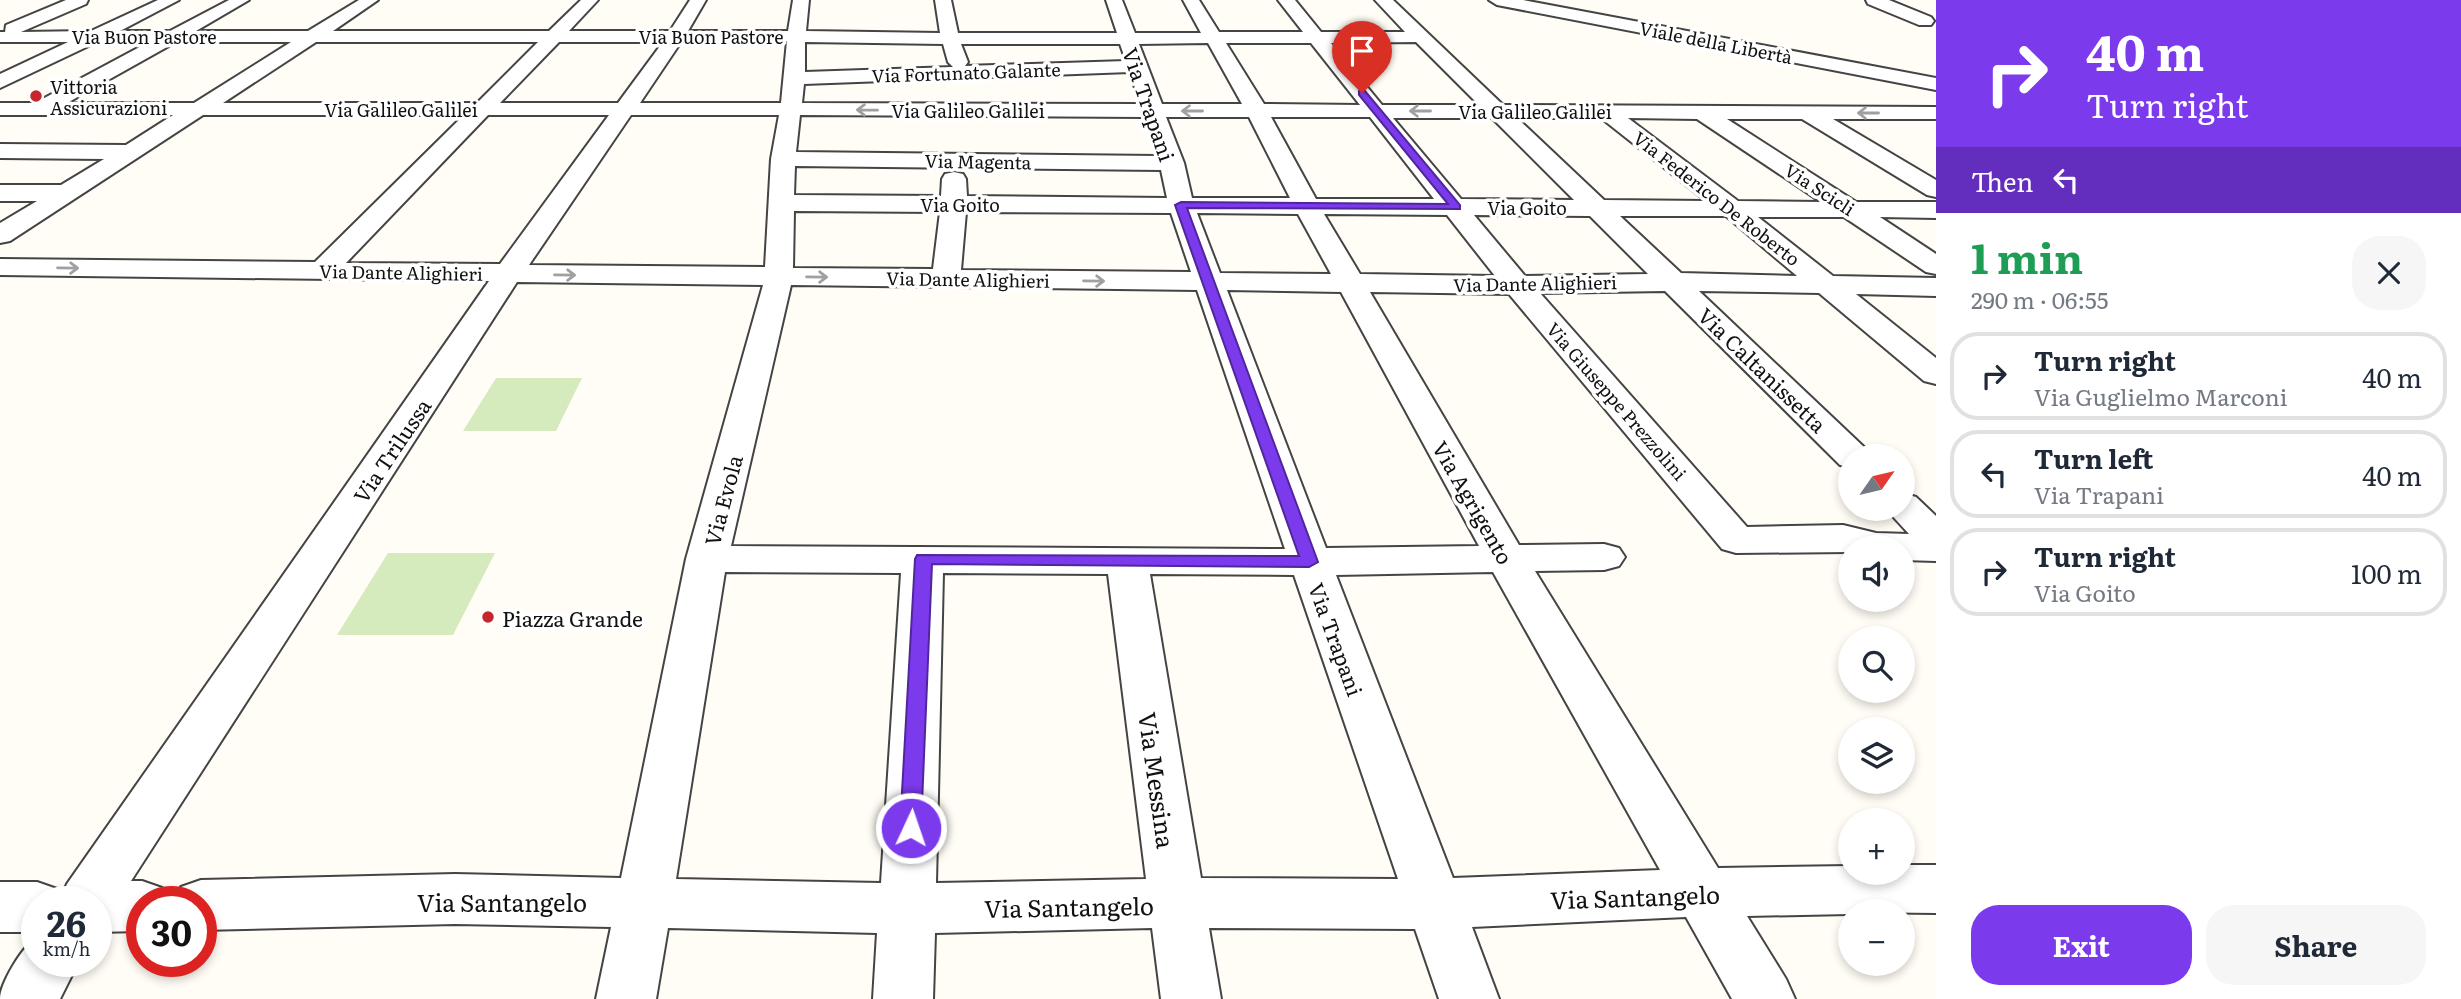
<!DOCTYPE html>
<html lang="en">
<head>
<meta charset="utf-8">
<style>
  body { margin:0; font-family:Literata,serif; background:#f6f6f7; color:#1f2937; height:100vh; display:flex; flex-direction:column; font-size:26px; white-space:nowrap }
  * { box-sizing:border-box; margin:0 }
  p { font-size:23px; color:#747a83 }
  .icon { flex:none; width:38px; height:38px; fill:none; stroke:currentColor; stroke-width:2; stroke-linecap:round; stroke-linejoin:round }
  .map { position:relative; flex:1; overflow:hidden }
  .sheet { display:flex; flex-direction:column; background:#fff; width:525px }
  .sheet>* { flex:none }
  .top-card { background:#7c3aed; color:#fff; overflow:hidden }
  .needle { width:46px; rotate:56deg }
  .tools { position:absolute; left:1838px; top:444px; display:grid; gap:14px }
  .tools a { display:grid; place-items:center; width:77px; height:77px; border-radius:50%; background:#fff; box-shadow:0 4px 10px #0003; font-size:35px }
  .speed { position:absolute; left:21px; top:886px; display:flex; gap:14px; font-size:35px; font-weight:700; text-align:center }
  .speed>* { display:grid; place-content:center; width:91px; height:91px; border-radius:50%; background:#fff; box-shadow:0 4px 10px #0003; line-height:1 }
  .speed small { font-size:18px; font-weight:400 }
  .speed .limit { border:10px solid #d22; background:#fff; color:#111 }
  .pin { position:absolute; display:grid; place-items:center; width:60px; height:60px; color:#fff; margin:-72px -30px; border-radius:50% 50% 50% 0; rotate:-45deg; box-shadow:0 0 7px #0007 }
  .pin .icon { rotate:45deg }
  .me { position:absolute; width:77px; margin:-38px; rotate:3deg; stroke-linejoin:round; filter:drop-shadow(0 0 5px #0008) }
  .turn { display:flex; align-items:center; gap:24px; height:147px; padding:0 35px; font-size:32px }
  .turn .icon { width:91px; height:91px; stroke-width:2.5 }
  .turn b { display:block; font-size:49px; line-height:60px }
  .then { display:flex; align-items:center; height:66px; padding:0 35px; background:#0003; gap:14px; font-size:26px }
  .round { display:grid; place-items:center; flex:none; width:74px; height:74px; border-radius:28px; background:#f6f6f7 }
  .headline { display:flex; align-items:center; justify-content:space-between; height:119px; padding:0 35px }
  h1 { font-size:42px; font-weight:700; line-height:52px; color:#1e9e55 }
  .cta { display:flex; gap:14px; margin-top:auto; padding:14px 35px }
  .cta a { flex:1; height:80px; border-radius:28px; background:#7c3aed; color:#fff; font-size:28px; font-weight:700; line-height:80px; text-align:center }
  .cta a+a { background:#f6f6f7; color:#1f2937 }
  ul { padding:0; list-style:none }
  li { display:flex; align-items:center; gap:21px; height:88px; margin:0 14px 10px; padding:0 21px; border:4px solid #e0e1e3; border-radius:28px }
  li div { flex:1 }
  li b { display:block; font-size:26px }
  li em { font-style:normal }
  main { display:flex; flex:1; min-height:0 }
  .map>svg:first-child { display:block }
  .green { fill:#d5ebbd }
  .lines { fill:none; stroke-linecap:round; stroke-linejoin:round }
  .minor-casing { stroke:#444; stroke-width:4 }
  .minor { fill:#fff; fill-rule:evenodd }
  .oneway { stroke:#a0a0a0 }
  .route { fill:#7c3aed; stroke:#51269a; stroke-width:2 }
  .poi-dot { fill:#c4262e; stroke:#fff; stroke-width:2.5 }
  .labels { text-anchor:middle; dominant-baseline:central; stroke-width:7; stroke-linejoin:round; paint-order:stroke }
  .far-street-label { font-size:18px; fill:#111; stroke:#fff }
  .far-poi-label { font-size:18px; fill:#111; stroke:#fff; text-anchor:start }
  .street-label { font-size:21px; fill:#111; stroke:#fff }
  .poi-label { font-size:21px; fill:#111; stroke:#fff; text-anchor:start }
  .near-street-label { font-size:24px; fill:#111; stroke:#fff }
</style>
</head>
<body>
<main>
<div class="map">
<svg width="1936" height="999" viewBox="0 0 1936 999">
  <rect width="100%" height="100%" fill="#fffdf5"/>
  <path class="green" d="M496,378H582L556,431H463Z
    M388,553H495L453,635H337Z"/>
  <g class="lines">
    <g class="minor-casing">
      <path id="minor" d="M66,0H88L86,4L21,32L91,31L158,0H179L120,31H170L229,0H249L196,31H308L359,0H378L333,31H549L581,0H598L569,31H670L690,0H706L688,31H788L793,0H809L806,31L940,33L935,0H951L958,33H1117L1106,0H1122L1135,33H1201L1183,0H1199L1219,32H1303L1278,0H1295L1321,32H1405L1375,0H1393L1503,105L1936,107V119H1833L1936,180V197L1927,195L1802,119H1727L1856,202H1936V218L1880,217L1936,254V274L1926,272L1844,217H1758L1833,276L1936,278V296L1856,294L1936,358V384L1924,381L1819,293L1699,291L1866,449L1871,457H1850V467L1840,465L1665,291L1540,293L1747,527L1843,525L1876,533L1909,534L1886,509H1902V493L1916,497L1936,516V561L1902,560V548H1850V552L1736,553L1722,549L1509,294L1370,292L1519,545L1604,544L1619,548L1625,557L1619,566L1604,570L1535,571L1718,868L1850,866V873H1902V865H1936V913L1850,912V914L1747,916L1786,979L1795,999H1732L1686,917L1472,927L1499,999H1439L1415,929L1209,928L1221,999H1161L1152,928L935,933L933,999H873L877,933L668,928L656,999H596L611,927L455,924L201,930V901H175L181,887L201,880L455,874L621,878L686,559L763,285L517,282L131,881H142L162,888L168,901H142V931L96,932V901H37V932H0V882H37L57,889L61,897L67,884L489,281L0,275V259L315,262L464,115H203L10,241L0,243V223L37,201H0V185H61L104,159L0,158V144L126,145L173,115H0V103H35L149,42H97L0,88V74L68,42H0V32H5L6,25ZM787,41L781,103H640L681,42ZM176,42H291L194,103H67ZM316,42H538L477,103H223ZM559,42H663L618,103H500ZM805,42L943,44L948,62L953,67L805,72ZM1416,42L1479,105H1382L1331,43ZM1208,43L1242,104H1162L1139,44ZM1226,43H1311L1360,105L1264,104ZM961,44H1120L1126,61L965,66L968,62ZM1130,72L1140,104L802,103L804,84ZM488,115H609L500,264L346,263ZM631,115H779L771,159L765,267L529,265ZM800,115L1145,117L1158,156L796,152ZM1166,117H1249L1290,198H1192L1184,163ZM1271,117H1370L1434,199H1316ZM1393,118H1492L1574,200L1461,199ZM1517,118H1601L1706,201L1604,200ZM1628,118L1697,119L1821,202L1738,201ZM795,166L1161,170L1167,198L967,196L966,179L963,174L954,172L945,174L942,179L941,196L794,195ZM794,211L940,212L933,269L793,268ZM966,212L1171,213L1191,272L961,270ZM1197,213L1298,214L1331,274L1220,273ZM1324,214L1447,215L1495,276L1360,274ZM1474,215L1590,216L1648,274L1525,276ZM1620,216H1726L1797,276L1681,273ZM791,285L1197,290L1285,549L731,546ZM1227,290L1341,292L1479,546L1326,548ZM725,572L901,573L881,883L676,879ZM1493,572L1660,870L1453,878L1336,575ZM943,573L1108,574L1146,879L936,883ZM1150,574L1294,575L1398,879L1201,878Z
        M1489,0H1523L1936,78V90L1497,5Z
        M1866,0H1889L1931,17L1934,21L1931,25H1919L1868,4Z
        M37,939V961H79L60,999H0C0,984 23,944 37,939Z"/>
    </g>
    <use href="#minor" class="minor"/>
  </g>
  <defs><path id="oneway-shaft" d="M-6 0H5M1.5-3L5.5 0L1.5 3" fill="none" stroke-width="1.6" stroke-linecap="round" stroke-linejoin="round" transform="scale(1.75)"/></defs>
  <g class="oneway">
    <use href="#oneway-shaft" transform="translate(867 110) rotate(-179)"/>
    <use href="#oneway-shaft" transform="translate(1192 111) rotate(180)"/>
    <use href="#oneway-shaft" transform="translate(1420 111) rotate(180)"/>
    <use href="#oneway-shaft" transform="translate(1868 113) rotate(-180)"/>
    <use href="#oneway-shaft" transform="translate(68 268) rotate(1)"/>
    <use href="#oneway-shaft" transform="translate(565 275) rotate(1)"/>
    <use href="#oneway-shaft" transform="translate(817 277) rotate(1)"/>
    <use href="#oneway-shaft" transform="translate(1094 281) rotate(1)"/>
  </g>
  <path class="route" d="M1359,91H1365L1460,205V209L1187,208L1318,562L1309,567L932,564L921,828L918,834L911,837L903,834L900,828L915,559L917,555L1299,556L1175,205L1181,202L1448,204L1359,95Z"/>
  <g class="poi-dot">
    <circle cx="36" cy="96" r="7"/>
    <circle cx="488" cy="617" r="7"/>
  </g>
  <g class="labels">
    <g class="far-street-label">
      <text x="144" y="36">Via Buon Pastore</text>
      <text x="711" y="36">Via Buon Pastore</text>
      <text transform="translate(1716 42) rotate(11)">Viale della Libertà</text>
      <text transform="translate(966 72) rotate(-2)">Via Fortunato Galante</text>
      <text x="401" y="109">Via Galileo Galilei</text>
      <text x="968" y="110">Via Galileo Galilei</text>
      <text x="1535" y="111">Via Galileo Galilei</text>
      <text transform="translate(978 161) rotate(1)">Via Magenta</text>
      <text transform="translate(1820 189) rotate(33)">Via Scicli</text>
      <text transform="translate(1717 198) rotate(38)">Via Federico De Roberto</text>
      <text x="960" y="204">Via Goito</text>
      <text x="1527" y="207">Via Goito</text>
      <text transform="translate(401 272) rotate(1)">Via Dante Alighieri</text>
      <text transform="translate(968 279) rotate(1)">Via Dante Alighieri</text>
      <text transform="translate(1535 283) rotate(-1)">Via Dante Alighieri</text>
      <text transform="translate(1617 401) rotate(49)">Via Giuseppe Prezzolini</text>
    </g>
    <g class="far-poi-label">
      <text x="50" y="86">Vittoria<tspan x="50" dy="21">Assicurazioni</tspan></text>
    </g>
    <g class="street-label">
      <text transform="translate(1150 104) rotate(71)">Via Trapani</text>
      <text transform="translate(1763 369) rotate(44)">Via Caltanissetta</text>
      <text transform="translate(391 450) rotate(-56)">Via Trilussa</text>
      <text transform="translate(722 500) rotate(-75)">Via Evola</text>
      <text transform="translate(1474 502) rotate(60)">Via Agrigento</text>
      <text transform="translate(1337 639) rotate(70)">Via Trapani</text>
    </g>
    <g class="poi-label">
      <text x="502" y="617">Piazza Grande</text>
    </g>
    <g class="near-street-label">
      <text transform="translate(1158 780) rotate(82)">Via Messina</text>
      <text transform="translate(1635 896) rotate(-2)">Via Santangelo</text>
      <text x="502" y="901">Via Santangelo</text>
      <text transform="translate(1069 906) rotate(-1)">Via Santangelo</text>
    </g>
  </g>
</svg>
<div class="tools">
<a><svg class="needle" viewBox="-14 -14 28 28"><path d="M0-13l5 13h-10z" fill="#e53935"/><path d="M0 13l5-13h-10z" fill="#747a83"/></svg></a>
<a><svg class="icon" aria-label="sound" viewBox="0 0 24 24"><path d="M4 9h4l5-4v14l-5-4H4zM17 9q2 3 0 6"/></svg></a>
<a><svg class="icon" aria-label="search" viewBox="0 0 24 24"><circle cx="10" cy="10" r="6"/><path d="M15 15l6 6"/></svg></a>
<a><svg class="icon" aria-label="layers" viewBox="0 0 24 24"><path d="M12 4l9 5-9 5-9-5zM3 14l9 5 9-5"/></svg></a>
<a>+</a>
<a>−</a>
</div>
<div class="speed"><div>26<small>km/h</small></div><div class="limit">30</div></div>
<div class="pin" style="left:1362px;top:93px;background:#d93025"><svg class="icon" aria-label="arrive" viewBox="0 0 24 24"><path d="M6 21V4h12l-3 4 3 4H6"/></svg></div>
<svg class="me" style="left:911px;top:828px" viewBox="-20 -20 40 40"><circle r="17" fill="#7c3aed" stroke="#fff" stroke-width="3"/><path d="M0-11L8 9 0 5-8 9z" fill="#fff"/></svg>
</div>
<section class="sheet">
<div class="top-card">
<div class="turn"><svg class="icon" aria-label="right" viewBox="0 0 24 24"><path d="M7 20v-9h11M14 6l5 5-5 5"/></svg><div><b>40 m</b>Turn right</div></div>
<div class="then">Then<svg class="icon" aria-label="left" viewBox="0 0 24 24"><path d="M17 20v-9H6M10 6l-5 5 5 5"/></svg></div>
</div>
<div class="headline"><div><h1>1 min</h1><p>290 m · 06:55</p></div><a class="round"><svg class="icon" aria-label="close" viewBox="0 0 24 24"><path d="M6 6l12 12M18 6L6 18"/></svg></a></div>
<ul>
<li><svg class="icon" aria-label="right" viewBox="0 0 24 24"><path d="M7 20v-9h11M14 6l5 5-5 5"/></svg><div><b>Turn right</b><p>Via Guglielmo Marconi</p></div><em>40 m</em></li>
<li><svg class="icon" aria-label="left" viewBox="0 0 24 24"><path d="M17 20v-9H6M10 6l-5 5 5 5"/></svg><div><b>Turn left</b><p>Via Trapani</p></div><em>40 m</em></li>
<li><svg class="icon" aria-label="right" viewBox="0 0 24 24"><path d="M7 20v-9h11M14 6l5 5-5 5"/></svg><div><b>Turn right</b><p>Via Goito</p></div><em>100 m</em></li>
</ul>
<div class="cta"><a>Exit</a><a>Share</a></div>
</section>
</main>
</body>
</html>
